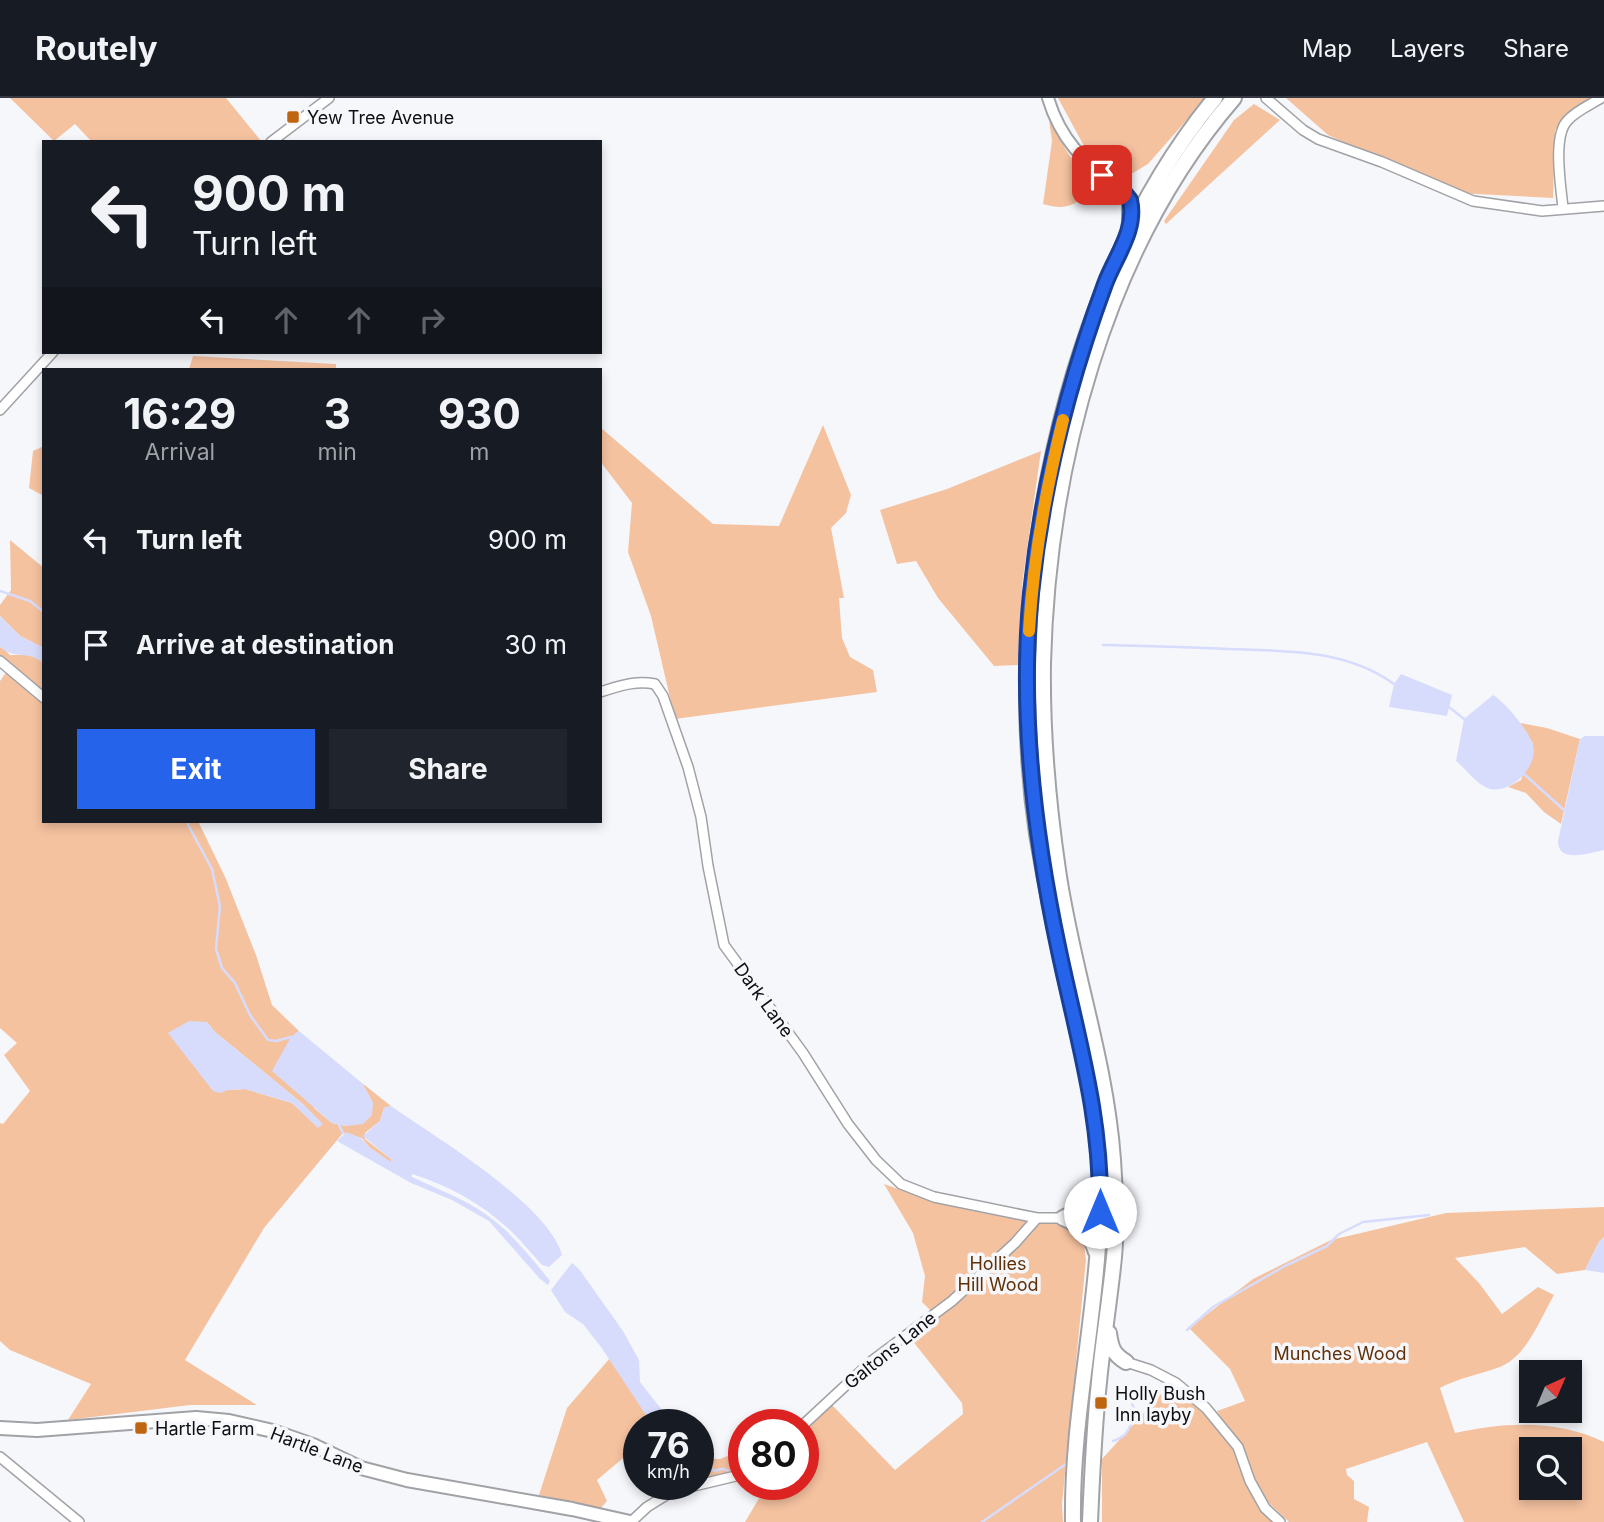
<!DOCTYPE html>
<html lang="en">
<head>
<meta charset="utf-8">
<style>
  body { margin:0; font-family:Inter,sans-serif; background:#20242c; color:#f1f3f6; height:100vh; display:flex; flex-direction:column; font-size:26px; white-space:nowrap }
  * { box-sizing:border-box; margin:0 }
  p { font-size:23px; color:#9ea1a6 }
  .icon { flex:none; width:38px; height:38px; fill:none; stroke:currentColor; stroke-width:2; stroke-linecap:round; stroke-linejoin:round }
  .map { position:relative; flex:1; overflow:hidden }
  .sheet { position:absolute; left:42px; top:270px; width:560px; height:455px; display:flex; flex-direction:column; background:#171b24; border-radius:0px; box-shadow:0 4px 10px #0003 }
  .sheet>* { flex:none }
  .guide { position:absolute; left:42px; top:42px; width:560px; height:214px; border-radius:0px; box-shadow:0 4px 10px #0003; background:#171b24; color:#f1f3f6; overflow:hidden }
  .needle { width:46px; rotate:44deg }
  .buttons { position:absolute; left:1519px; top:1262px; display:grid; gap:14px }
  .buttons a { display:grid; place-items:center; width:63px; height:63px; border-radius:0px; background:#171b24; box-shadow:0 4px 10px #0003; font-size:35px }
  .speed { position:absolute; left:623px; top:1311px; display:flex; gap:14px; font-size:35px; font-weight:700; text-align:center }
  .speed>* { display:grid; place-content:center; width:91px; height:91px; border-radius:50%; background:#171b24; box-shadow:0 4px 10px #0003; line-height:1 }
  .speed small { font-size:18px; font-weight:400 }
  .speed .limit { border:10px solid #d22; background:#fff; color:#111 }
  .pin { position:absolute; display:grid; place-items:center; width:60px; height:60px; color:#fff; margin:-30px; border-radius:14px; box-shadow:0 4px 10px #0006 }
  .me { position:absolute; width:77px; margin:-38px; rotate:0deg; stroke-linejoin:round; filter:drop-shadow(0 0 5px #0008) }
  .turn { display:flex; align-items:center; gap:24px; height:147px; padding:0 35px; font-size:32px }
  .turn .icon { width:91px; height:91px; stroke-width:2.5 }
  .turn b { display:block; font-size:49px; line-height:60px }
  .lanes { display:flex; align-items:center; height:66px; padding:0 35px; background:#0003; justify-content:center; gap:35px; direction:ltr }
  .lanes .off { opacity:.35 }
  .eta { display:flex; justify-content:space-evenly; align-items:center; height:119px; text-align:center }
  .eta b { font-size:42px; font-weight:700; line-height:49px }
  .action { display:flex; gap:14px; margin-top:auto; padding:14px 35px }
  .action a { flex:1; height:80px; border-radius:0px; background:#2563eb; color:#fff; font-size:28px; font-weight:700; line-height:80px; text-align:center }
  .action a+a { background:#20242c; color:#f1f3f6 }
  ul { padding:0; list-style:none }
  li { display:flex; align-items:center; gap:21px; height:105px; padding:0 35px }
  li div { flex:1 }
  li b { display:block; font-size:26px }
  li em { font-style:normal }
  header { display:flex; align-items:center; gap:42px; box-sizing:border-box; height:98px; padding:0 35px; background:#171b24; border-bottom:2px solid #363941 }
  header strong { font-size:33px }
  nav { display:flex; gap:38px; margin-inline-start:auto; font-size:24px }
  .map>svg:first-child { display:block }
  .green { fill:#f5c2a0; fill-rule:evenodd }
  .water { fill:#d7dcfc }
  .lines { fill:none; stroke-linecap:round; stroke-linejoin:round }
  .stream { stroke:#d7dcfc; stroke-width:2.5 }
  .minor-casing { stroke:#a1a2a6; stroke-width:12 }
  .tertiary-casing { stroke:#a1a2a6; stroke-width:14 }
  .secondary-casing { stroke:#a1a2a6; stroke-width:16 }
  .trunk-casing { stroke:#a1a2a6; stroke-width:18 }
  .minor { stroke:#fff; stroke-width:9 }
  .tertiary { stroke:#fff; stroke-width:10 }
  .secondary { stroke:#fff; stroke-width:12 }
  .trunk { stroke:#fff; stroke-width:14 }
  .route-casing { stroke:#184099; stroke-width:18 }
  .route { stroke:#2563eb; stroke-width:12 }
  .slow { stroke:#f59e0b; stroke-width:12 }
  .poi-dot { fill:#bf640f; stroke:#f6f7fb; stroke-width:2.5 }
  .labels { text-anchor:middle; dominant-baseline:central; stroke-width:7; stroke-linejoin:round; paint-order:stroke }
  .poi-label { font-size:18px; fill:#0f0f11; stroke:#f6f7fb; text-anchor:start }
  .street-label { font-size:18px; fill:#0f0f11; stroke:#f6f7fb }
  .park-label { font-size:18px; fill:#603109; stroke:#f6f7fb }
</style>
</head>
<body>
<header>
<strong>Routely</strong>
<nav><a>Map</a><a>Layers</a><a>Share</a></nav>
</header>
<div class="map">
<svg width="1604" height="1424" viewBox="0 0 1604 1424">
  <rect width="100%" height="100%" fill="#f6f7fb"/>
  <path class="green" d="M10,0H226L262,44H92L75,26L54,43Z
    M1058,0H1206L1148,66L1133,75L1118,76L1084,48Z
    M1286,0H1593L1567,16L1555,32L1553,100L1456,95L1328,37Z
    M1254,6L1280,22L1166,126L1164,123L1234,22Z
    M1049,22L1069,57L1096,85C1079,105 1070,114 1043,106L1052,43Z
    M193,258L336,266V271H189Z
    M823,327L851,397L846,415L831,430L844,500H839L842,540L850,559L873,572L877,594L675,621L651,518L628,454L632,405L603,367L600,359V329L713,426L779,428Z
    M44,348V398L29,390L33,353Z
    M1041,353L1022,487L1020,567L994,568L938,500L916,463L897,466L880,412L947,391Z
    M10,442L44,470V550L20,538L0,518V507L11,492Z
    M0,547L10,557H32L44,565V596L0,560Z
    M7,573L44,605V723H198L226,781L256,857L272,907L299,933L291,939L314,1010L332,1025L346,1028L373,1005L362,985L391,1008L384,1010L380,1023L365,1035V1041L391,1061V1065L369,1049L362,1040L343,1035L264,1130L185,1262L257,1307H190L68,1322L91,1286L10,1252L0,1243V1025L3,1026L30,993L4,957L17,945L0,930V583ZM207,924L215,934L303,1006L318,1029L292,1005L245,991L228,992Z
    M1520,625L1547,630L1580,641L1561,726L1544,714L1526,695L1508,689L1521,682L1533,646Z
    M884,1086C946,1108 1010,1123 1076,1128L1083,1137L1086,1162L1062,1406L1063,1424H745L761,1397L750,1386H803V1333L832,1307L895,1372L963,1316L962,1305L911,1241L939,1221L922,1204L925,1178L913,1135Z
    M1604,1109V1139L1599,1144L1585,1172L1557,1176L1525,1149L1455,1160L1479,1185L1502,1216L1538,1189L1554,1197C1540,1221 1526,1261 1497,1270C1477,1277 1459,1280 1440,1290L1455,1335C1504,1324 1558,1321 1604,1344V1424H1464L1427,1344L1346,1371L1347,1377L1354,1383V1401L1369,1409L1367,1424H1289L1269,1405L1255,1385L1248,1363L1217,1313L1245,1303L1230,1271L1189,1230L1253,1181L1331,1142L1446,1115ZM1531,1351H1570V1390H1531Z
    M610,1260L652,1326H639V1370L628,1356L597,1382L607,1403L600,1411L539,1397L567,1310Z
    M1170,1286L1200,1312L1233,1349L1246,1383L1275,1424H1102V1361Z
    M738,1354L744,1360V1371L701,1383L698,1380V1360L720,1361Z"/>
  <path class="water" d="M0,518L20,538L44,550V565C25,551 18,563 0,549Z
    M1401,576L1452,597L1447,618L1389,609L1394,586Z
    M1493,597C1504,603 1530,634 1533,647C1539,668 1511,696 1490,691C1478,688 1466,671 1456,663L1464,621Z
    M1585,638H1604V752C1589,755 1558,766 1558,743L1580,641Z
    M189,923L207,924L215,934L303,1006L323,1026L318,1030L292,1005L245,991L228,992L220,995L213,993L168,935Z
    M299,933L362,985L373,1005L372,1017L363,1026L346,1028L332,1025L272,973L291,939Z
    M391,1008C435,1039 548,1106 562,1157L549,1169L542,1167C532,1156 522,1144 512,1134C484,1107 448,1087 412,1076V1079C435,1090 460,1099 481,1113C508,1130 530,1158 550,1183L548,1187L540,1181L489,1123L452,1102L411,1085L337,1043L346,1034L361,1040L369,1049L391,1064V1061L363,1038L380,1023L384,1010Z
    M1604,1139V1175L1585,1172L1599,1144Z
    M572,1165L579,1171L623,1233L639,1262L640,1284L673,1326H652L601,1249L583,1226L565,1214L551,1192Z"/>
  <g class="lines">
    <path class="stream" d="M0,493L30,503L44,514
      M1103,547C1144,548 1186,549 1228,551C1286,553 1346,551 1394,586
      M1449,609L1464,621
      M1524,676L1564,712
      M186,723L212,771L220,808L216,851L222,870L235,885L250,917L268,942L276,943L291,939
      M339,1027L343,1035
      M1187,1232L1213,1209L1285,1168L1327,1148L1339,1136L1363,1124L1429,1117
      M1113,1343C1130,1338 1127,1330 1137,1316L1132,1306
      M698,1363L715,1373C722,1370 726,1370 732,1376
      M982,1424L1066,1366"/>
    <g class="minor-casing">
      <path id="minor" d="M1266,0L1303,32L1318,41L1382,64L1473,103L1542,113L1604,108
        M271,44L329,0
        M1563,110C1561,89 1552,37 1568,22C1576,13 1590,7 1601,0
        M0,312L53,254
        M0,563L44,600
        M600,594C620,588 635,582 655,586L663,598L688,669L701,719L708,768L724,847L803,955L848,1026L876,1062L901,1086L934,1099L1037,1120H1063
        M1126,1264L1151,1272L1176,1285L1206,1310L1238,1349L1250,1383L1265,1410L1280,1424
        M803,1327L873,1262L952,1203L1015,1145L1037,1120
        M0,1359L79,1424
        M631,1424L647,1409L673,1393L744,1376"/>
    </g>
    <g class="tertiary-casing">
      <path id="tertiary" d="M1048,0C1060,40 1083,65 1118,87"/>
    </g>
    <g class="secondary-casing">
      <path id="secondary" d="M0,1330L37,1332L196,1320L229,1323L273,1333L313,1347L361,1370L407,1382L572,1411L630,1424"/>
    </g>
    <g class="trunk-casing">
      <path id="trunk" d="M1118,87L1130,102V125
        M1063,1120C1081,1127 1090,1135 1096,1154
        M1063,1120L1081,1110L1100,1090
        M1109,1235C1111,1250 1113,1256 1126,1264
        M1073,1424C1071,1303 1106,1185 1099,1063C1096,1006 1082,951 1069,896C1057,843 1046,789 1037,736C1002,500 1060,187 1215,0
        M1090,1424C1092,1377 1094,1330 1099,1284C1103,1242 1110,1200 1114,1159C1117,1127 1115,1094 1113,1062C1106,962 1072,870 1058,772C1048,704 1042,633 1043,565C1048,370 1104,150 1234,0"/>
    </g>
    <use href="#minor" class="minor"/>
    <use href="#tertiary" class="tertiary"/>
    <use href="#secondary" class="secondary"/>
    <use href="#trunk" class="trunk"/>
  </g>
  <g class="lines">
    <g class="route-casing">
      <path id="route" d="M1100,1114C1102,1020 1078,943 1059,853C1034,736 1019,614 1031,495C1042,389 1068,286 1105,186C1115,159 1137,132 1130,102L1118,87L1102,77"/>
    </g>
    <use href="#route" class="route"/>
    <path class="slow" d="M1029,533C1033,461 1046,391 1063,322"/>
  </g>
  <g class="poi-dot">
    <rect x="286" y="12" width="14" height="14" rx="3.5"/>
    <rect x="1094" y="1298" width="14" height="14" rx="3.5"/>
    <rect x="134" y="1323" width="14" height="14" rx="3.5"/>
  </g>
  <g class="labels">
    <g class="poi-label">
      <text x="307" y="19">Yew Tree Avenue</text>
      <text x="1115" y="1295">Holly Bush<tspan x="1115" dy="21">Inn layby</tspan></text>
      <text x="155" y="1330">Hartle Farm</text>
    </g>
    <g class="street-label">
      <text transform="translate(764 902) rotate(54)">Dark Lane</text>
      <text transform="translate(890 1252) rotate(-39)">Galtons Lane</text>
      <text transform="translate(317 1352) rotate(21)">Hartle Lane</text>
    </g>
    <g class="park-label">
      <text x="998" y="1165">Hollies<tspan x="998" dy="21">Hill Wood</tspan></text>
      <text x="1340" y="1255">Munches Wood</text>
    </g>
  </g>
</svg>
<div class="buttons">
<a><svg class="needle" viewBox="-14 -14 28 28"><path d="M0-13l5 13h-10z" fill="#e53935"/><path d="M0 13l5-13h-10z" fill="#9ea1a6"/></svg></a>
<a><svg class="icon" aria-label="search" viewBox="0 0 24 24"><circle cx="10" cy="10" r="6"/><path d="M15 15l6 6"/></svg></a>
</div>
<div class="speed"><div>76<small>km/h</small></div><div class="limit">80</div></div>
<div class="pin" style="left:1102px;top:77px;background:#d93025"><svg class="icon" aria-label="arrive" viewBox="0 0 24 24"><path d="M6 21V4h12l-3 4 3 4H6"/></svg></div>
<svg class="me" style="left:1100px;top:1114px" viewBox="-20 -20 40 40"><circle r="19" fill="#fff"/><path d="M0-13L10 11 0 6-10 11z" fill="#2563eb"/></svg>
<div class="guide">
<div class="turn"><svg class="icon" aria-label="left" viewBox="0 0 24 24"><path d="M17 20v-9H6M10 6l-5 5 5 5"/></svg><div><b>900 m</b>Turn left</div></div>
<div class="lanes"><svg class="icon" aria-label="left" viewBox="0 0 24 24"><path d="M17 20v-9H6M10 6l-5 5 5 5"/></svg><svg class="icon off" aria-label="ahead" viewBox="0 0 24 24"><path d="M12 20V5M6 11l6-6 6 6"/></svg><svg class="icon off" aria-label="ahead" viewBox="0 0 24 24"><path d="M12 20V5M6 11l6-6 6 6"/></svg><svg class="icon off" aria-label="right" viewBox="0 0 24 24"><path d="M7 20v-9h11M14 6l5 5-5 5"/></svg></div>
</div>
<section class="sheet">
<div class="eta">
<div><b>16:29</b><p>Arrival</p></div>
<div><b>3</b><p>min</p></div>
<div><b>930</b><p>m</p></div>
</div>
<ul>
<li><svg class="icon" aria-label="left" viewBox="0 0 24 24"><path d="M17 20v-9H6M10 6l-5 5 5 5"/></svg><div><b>Turn left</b></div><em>900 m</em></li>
<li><svg class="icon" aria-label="arrive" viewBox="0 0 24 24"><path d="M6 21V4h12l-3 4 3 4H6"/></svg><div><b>Arrive at destination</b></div><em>30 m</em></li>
</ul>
<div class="action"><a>Exit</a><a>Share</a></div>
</section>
</div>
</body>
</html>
